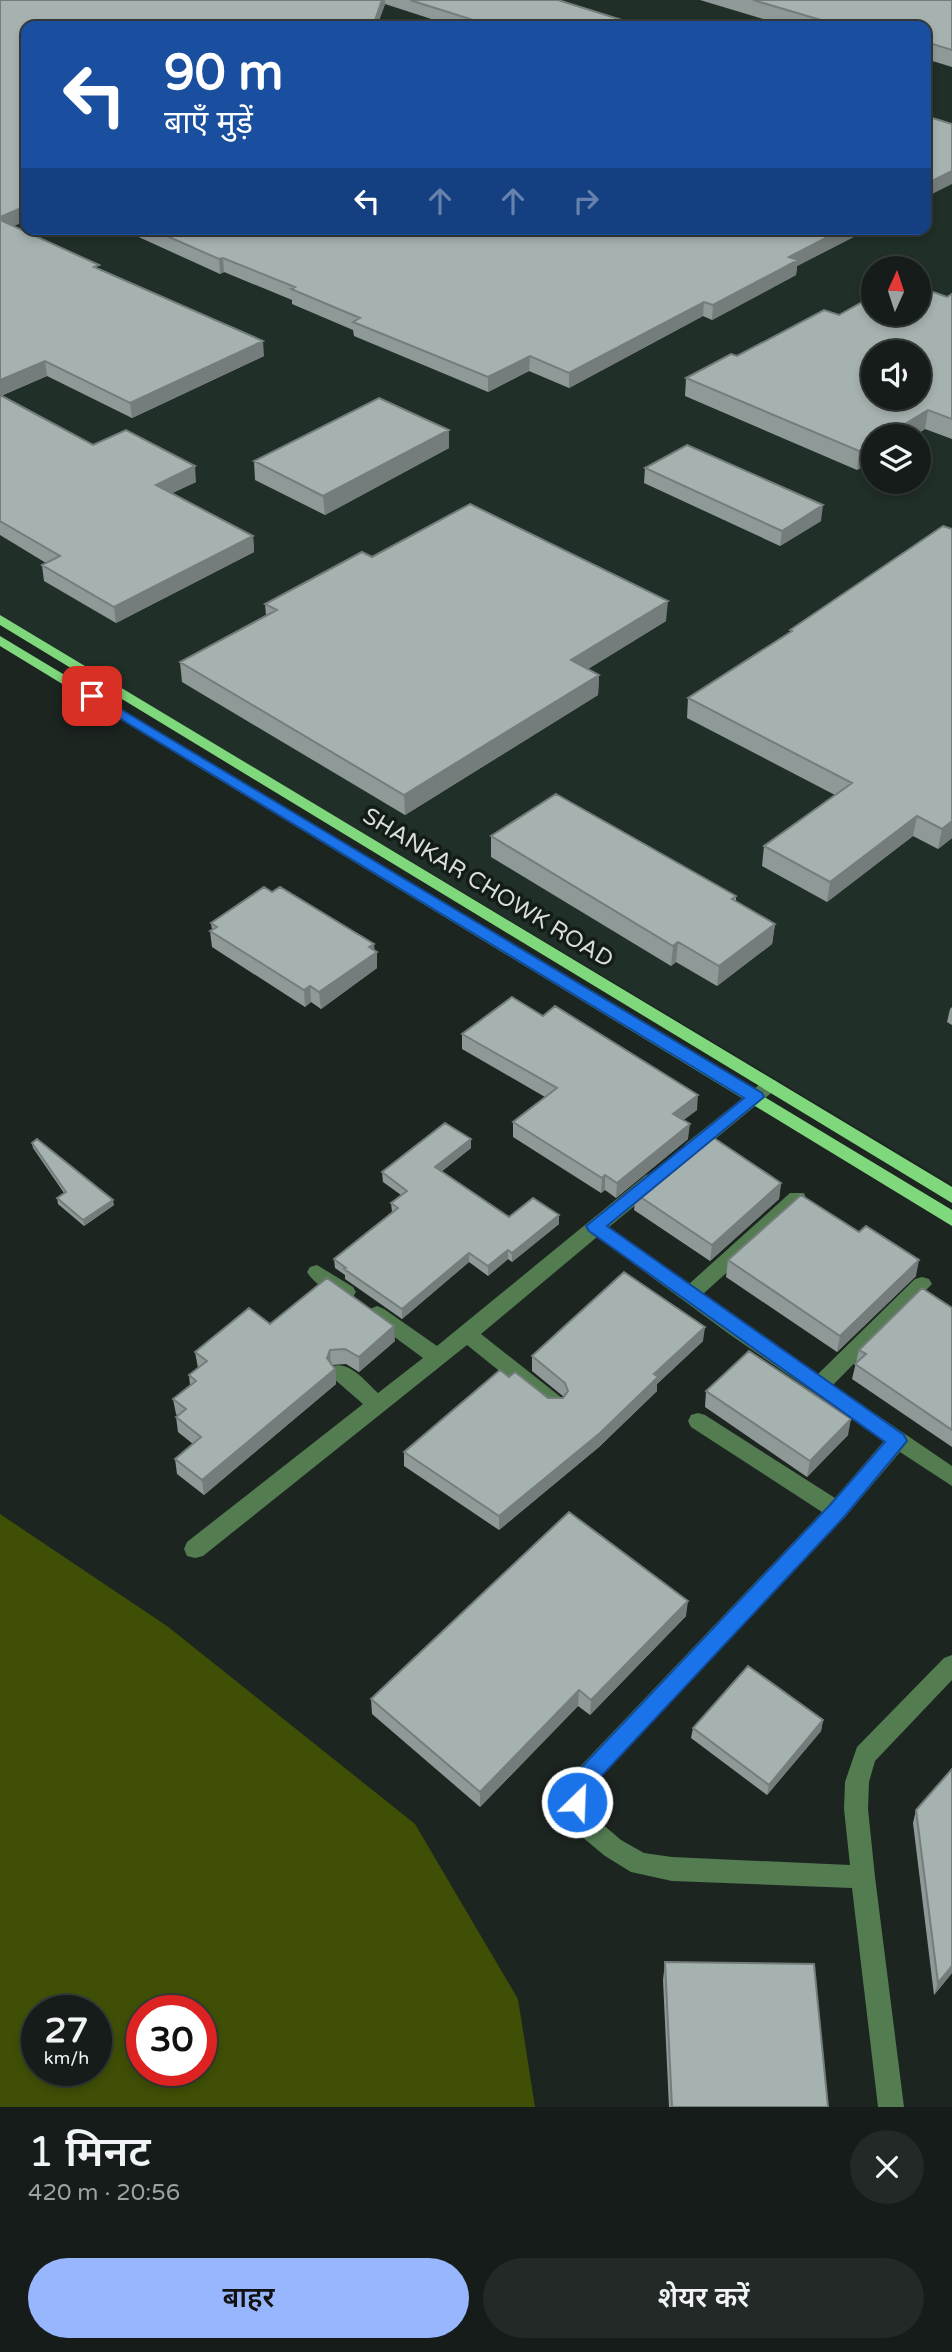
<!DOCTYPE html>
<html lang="hi">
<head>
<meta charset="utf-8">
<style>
  body { margin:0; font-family:"Varela Round","Noto Sans Devanagari",sans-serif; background:#232926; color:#f1f3f6; height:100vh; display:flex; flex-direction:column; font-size:26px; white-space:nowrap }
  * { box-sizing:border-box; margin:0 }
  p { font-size:23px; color:#9ea1a2 }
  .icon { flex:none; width:38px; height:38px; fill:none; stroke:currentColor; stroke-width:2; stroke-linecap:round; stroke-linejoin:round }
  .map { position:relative; height:2107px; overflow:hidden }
  .side { display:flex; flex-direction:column; background:#161c19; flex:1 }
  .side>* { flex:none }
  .guide { position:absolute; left:21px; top:21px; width:910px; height:214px; border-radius:14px; box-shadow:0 4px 10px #0003,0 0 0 2px #353a38; background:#1a4fa0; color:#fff; overflow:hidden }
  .needle { width:46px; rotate:3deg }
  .fabs { position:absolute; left:861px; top:256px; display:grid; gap:14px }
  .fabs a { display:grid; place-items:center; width:70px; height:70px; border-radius:50%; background:#161c19; box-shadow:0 4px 10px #0003,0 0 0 2px #353a38; font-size:35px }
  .speed { position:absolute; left:21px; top:1995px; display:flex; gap:14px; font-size:35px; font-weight:700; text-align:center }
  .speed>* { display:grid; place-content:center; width:91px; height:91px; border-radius:50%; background:#161c19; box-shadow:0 4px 10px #0003,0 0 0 2px #353a38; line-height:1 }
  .speed small { font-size:18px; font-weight:400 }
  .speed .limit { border:10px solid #d22; background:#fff; color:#111 }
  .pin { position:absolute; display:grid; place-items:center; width:60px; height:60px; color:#fff; margin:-30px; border-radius:14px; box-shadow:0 4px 10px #0006 }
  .me { position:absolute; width:77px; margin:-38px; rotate:24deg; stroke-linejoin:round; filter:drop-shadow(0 0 5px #0008) }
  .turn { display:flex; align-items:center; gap:24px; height:147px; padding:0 28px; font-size:32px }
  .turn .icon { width:91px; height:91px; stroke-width:2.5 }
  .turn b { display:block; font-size:49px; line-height:60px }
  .lanes { display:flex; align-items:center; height:66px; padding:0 28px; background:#0003; justify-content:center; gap:35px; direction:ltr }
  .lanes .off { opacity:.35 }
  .round { display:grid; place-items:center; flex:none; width:74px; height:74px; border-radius:37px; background:#232926 }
  .headline { display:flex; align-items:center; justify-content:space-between; height:119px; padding:0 28px }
  h1 { font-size:42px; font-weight:600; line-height:52px }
  .button { display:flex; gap:14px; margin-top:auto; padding:14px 28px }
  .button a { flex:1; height:80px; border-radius:42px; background:#98b6fd; color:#111; font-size:28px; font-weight:600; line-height:80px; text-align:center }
  .button a+a { background:#232926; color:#f1f3f6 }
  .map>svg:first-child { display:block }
  .built { fill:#202f28; fill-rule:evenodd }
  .green { fill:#3f4f06; fill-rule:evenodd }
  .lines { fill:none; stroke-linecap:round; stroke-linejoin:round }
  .minor { fill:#537c51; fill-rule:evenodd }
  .major { fill:#7fd87c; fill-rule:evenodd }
  .wall { fill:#8f9997 }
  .shaded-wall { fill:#747d7b }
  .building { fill:#a6b2b0; stroke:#747d7b; stroke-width:2; fill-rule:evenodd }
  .route { fill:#1a73e8; stroke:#114b97; stroke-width:2 }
  .labels { text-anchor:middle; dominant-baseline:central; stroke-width:7; stroke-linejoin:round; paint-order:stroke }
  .street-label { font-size:23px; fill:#d9dedb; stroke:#141c18 }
</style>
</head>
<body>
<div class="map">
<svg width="952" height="2107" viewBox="0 0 952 2107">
  <rect width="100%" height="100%" fill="#1d2521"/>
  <path class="built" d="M0,0H952V1184L0,616ZM26,26H926V229H26ZM873,268H919V313H873ZM873,352H919V397H873ZM873,436H919V481H873Z"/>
  <path class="green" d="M0,1514L167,1626L415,1824L518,1999L535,2107H0ZM37,2011H96V2070H37ZM142,2011H201V2070H142Z"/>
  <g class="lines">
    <path class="minor" d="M770,1079L776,1081L779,1085L776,1089L697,1154H685L682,1149L685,1144L764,1081Z
      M653,1173L660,1175L662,1180L660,1185L609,1227L689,1284L790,1193H804L806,1198L804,1203L703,1294L818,1374L915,1279L922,1277L929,1279L932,1284L833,1385L952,1466V1486L900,1452L845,1517L592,1786L589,1802L593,1816L621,1840L644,1853L672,1857L850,1865L844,1809L845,1782L857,1747L944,1658L952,1655V1680L875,1761L869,1782L868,1809L875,1877L904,2107H878L852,1888L672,1881L631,1872L605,1856L575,1831L565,1802L574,1773L822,1512L691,1427L688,1421L691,1415L698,1413L705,1415L835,1498L884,1441L732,1336L597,1237L481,1334L562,1398L565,1404L562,1410L555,1412L548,1410L467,1345L203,1556L195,1558L187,1556L184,1549L187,1542L363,1404L333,1378L330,1372L333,1366C350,1361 366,1382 378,1393L423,1358L370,1319L367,1314L370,1309L377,1306L384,1309L437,1346L646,1175Z
      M317,1265L353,1287L356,1292L353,1297C339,1302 314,1284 307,1272L310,1267Z"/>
    <path class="major" d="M0,615L952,1187V1203L0,625Z
      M0,636L952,1210V1226L0,646Z"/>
  </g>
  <path class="wall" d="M0,0H558L641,26H453L385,4L377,26H26L14,226L100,269L264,356L132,418L47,376L1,396L93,445L196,482L172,493L253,536L254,552L116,623L44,581L42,565L46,563L0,535Z
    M700,0H952V67L926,59V26H787Z
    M121,229H869L797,266L796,275L712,320L703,316L569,388L529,371L488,392L354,336L353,330L292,304V300L224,272L220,274Z
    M952,294V439L925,429L914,436H873V460L857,470L685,396L686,378L839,315L947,297Z
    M449,430V448L325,515L255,480L254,461Z
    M645,468L821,521L780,546L644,483Z
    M943,526L952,838L938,849L913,836L827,902L762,866L764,846L835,795L687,718L688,698L790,632V630Z
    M372,557L666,621L588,669L599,675L598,695L405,815L182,682L180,662L266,615L265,604Z
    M491,836L736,896V901L775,924L772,944L717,986L676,962L671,966L491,857Z
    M211,923L375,951L377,952V968L321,1009L311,1002L305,1007L212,947L210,931L212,930Z
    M952,1007V1025L947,1022L950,1009Z
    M462,1034L697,1110L683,1120L688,1139L616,1198L605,1190L601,1193L513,1137V1122L545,1097L462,1049Z
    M32,1143L114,1205L84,1226L58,1204L57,1198L64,1193L33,1148Z
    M471,1148L441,1172L509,1217L559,1224L512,1262L508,1259L488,1276L469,1262L402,1319L345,1279V1275L335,1268L334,1259L392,1212L391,1203L401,1195L383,1182L382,1172Z
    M781,1183L779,1199L710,1261L634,1210L636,1194Z
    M728,1260L916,1276L837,1352L726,1277Z
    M952,1308V1447L852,1379L859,1350Z
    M270,1324L395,1341L359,1372L346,1364L332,1365L335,1369L336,1384L204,1495L177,1474L175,1459L193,1444L178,1432L176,1417L178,1416L176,1414L173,1399L190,1385L189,1375L198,1368L195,1352Z
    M703,1341L657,1384V1391L599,1447L499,1530L404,1466V1452L509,1377L548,1398H563L564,1397L532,1371V1356Z
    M706,1391L848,1435L807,1477L705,1407Z
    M686,1616L590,1715L578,1706L480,1807L372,1714L371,1699Z
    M823,1720L821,1731L767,1795L691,1738L693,1728Z
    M952,1769V1973L934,1995L913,1823L916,1810Z
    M665,1962L828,2107H669L663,1980Z"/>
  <path class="shaded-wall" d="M382,0H385V4L377,26H373Z
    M952,171V184L926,197V184Z
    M26,206V221L0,232V217Z
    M843,229H869L797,266L796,275L712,320L713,305L789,257Z
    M223,258L224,272L220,274L219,259Z
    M704,302L703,316L569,388V373Z
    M263,341L264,356L132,418L130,403Z
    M530,356L529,371L488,392V377Z
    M45,361L47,376L0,396V380Z
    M928,410L925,429L914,436H885Z
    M449,430V448L325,515L323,496Z
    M873,443V460L857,470L859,451Z
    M195,466L196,482L158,500L156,485Z
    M823,505L821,521L780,546L782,531Z
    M253,536L254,552L116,623L114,607Z
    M668,601L666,621L570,680L571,660Z
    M599,675L598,695L405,815L404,795Z
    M917,816L913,836L827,902L830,882Z
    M952,821V838L938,849L942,829Z
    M775,924L772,944L717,986L719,966Z
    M678,942L676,962L671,966L673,946Z
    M374,944L375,953L377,952V968L321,1009L319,992Z
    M310,986L311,1002L305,1007L304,990Z
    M698,1095L697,1110L672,1129L673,1114Z
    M690,1124L688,1139L616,1198L617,1183Z
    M471,1139V1148L435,1176V1167Z
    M605,1175V1190L601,1193L602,1178Z
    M781,1183L779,1199L710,1261L712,1245Z
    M113,1200L114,1205L84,1226L83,1220Z
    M559,1215V1224L512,1262V1253Z
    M508,1250V1259L488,1276V1266Z
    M469,1253V1262L402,1319V1309Z
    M919,1260L916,1276L837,1352L840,1336Z
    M394,1326L395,1341L359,1372V1357Z
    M705,1327L703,1341L657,1384V1391L599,1447L499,1530V1516Z
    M330,1350L331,1365L327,1358Z
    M335,1369L336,1384L204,1495L202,1480Z
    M851,1419L848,1435L807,1477L810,1461Z
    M688,1601L686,1616L590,1715L591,1700Z
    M579,1690L578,1706L480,1807V1792Z
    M823,1720L821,1731L767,1795L769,1785Z
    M952,1966V1973L934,1995L938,1983Z"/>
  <path class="building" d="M0,0H382L373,26H26V206L0,217Z
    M410,0H558L641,26H492Z
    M753,0H952V50L926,42V26H841Z
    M926,116L952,124V171L926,184Z
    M0,220L99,265L94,267L263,341L130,403L45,361L0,380Z
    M151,229H843L789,257L798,260L713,305L704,302L569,373L530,356L488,377L353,322L360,318L291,289L295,287L223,258L219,259Z
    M919,287L947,297L952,294V419L928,410L885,436H873V443L859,451L686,378L731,354L737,356L824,310L839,315L873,296V313H919ZM873,352H919V397H873Z
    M0,395L93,445L126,430L195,466L156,485L253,536L114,607L42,565L60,556L0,521Z
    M379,398L449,430L323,496L254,461Z
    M687,445L823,505L782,531L645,468Z
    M470,504L668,601L571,660L599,675L404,795L180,662L277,610L265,604L362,552L372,557Z
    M943,526L952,529V821L942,829L917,816L830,882L764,846L852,783L688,698L792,631L790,630Z
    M556,794L736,896L732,899L775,924L719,966L678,942L673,946L491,836Z
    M264,887L272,892L280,887L374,944L369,947L377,952L319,992L310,986L304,990L210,931L217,927L211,923Z
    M512,997L543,1016L555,1006L698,1095L673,1114L690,1124L617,1183L605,1175L602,1178L513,1122L557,1088L462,1034Z
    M445,1123L471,1139L435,1167L509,1217L533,1198L559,1215L512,1253L508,1250L488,1266L469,1253L402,1309L344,1269L346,1268L334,1259L398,1208L391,1203L407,1191L382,1172Z
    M708,1134L781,1183L712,1245L636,1194Z
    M37,1139L113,1200L83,1220L57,1198L66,1192L32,1143Z
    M801,1195L859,1232L866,1226L919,1260L840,1336L728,1260Z
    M624,1272L705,1327L654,1374L658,1377L600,1433L499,1516L404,1452L500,1370L509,1377L515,1372L548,1398H563L568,1391L565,1383L532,1356Z
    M327,1278L394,1326L359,1357L345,1349L330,1350L327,1358L335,1369L202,1480L175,1459L201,1437L176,1417L186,1409L173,1399L196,1381L189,1375L207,1361L195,1352L249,1308L270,1324Z
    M922,1288L952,1308V1430L855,1364L866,1354L859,1350Z
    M749,1351L851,1419L810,1461L706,1391Z
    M569,1512L688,1601L591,1700L579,1690L480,1792L371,1699Z
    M748,1666L823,1720L769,1785L693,1728Z
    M952,1769V1966L938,1983L916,1810Z
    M665,1962L814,1964L828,2107H672Z"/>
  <path class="route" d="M92,692L762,1093L764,1097L607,1226L904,1435L907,1441L844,1517L592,1786L585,1809L577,1812L570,1809L567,1802L575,1774L830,1505L885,1442L589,1231L586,1226L744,1098L88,699L86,696Z"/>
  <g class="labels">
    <g class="street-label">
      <text transform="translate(488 888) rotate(31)">SHANKAR CHOWK ROAD</text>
    </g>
  </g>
</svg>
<div class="fabs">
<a><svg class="needle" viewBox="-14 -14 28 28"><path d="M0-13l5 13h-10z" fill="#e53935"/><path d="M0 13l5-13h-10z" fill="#9ea1a2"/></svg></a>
<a><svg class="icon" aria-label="sound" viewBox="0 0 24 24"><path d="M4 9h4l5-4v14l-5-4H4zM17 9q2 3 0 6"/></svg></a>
<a><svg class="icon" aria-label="layers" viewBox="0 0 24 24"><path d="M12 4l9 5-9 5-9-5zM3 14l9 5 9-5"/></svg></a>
</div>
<div class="speed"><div>27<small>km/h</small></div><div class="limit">30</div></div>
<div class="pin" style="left:92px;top:696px;background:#d93025"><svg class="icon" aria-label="arrive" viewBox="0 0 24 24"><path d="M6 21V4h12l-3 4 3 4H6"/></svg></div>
<svg class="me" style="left:577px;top:1802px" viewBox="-20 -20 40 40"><circle r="17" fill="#1a73e8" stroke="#fff" stroke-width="3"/><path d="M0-11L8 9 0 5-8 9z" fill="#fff"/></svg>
<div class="guide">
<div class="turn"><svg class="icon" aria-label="left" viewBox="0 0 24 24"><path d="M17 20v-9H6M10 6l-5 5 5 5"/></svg><div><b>90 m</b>बाएँ मुड़ें</div></div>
<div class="lanes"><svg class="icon" aria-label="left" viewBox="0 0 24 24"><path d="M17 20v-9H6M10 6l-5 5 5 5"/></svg><svg class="icon off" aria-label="ahead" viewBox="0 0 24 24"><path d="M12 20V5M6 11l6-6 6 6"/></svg><svg class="icon off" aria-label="ahead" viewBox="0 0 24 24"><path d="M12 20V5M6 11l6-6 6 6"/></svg><svg class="icon off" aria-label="right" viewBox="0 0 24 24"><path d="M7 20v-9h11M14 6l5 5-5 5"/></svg></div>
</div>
</div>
<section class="side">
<div class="headline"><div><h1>1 मिनट</h1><p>420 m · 20:56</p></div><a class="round"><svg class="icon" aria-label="close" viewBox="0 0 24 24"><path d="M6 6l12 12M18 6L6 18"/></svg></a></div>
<div class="button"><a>बाहर</a><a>शेयर करें</a></div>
</section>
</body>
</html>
